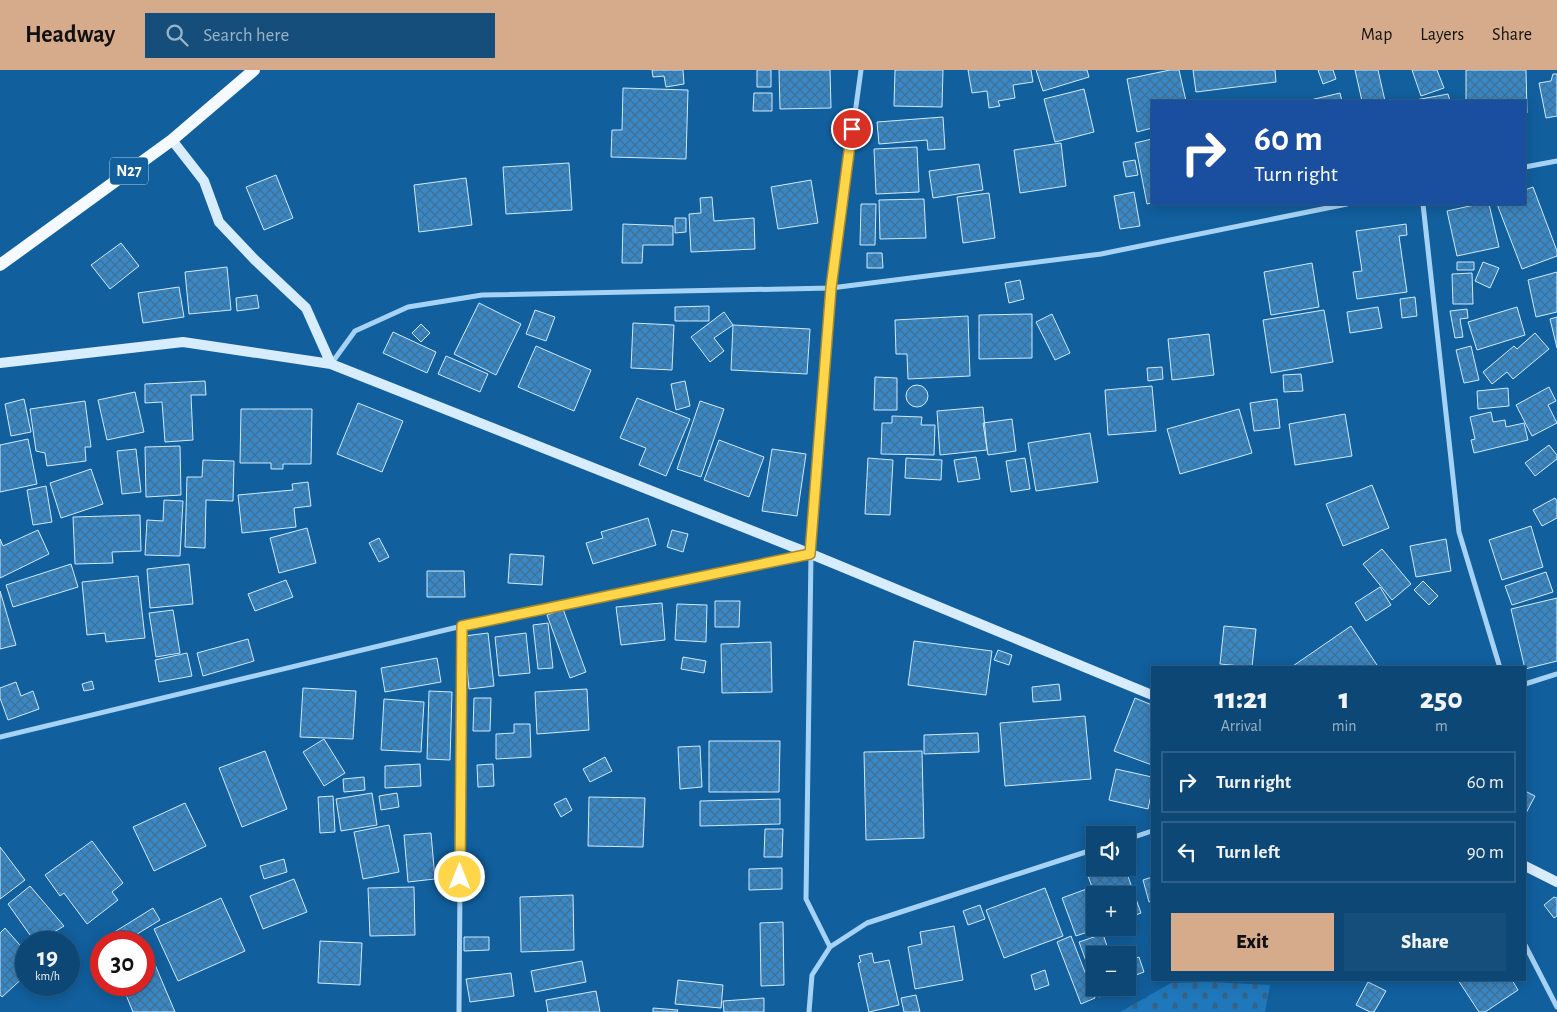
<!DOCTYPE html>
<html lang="en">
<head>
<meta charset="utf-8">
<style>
  body { margin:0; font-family:"Alegreya Sans",sans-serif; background:#164e7b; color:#f1f3f6; height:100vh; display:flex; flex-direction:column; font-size:19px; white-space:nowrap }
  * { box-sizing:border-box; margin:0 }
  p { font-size:16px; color:#9ab2c5 }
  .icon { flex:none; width:28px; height:28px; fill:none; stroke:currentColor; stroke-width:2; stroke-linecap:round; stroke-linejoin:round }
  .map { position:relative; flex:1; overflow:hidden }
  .drawer { position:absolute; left:1151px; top:596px; width:375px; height:315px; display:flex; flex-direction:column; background:#0d4776; border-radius:0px; box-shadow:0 2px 12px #0003,0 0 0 1px #2d5f88 }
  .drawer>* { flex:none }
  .guide { position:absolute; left:1151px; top:30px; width:375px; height:105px; border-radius:0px; box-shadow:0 2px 12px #0003,0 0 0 1px #2d5f88; background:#1a4fa0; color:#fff; overflow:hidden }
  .buttons { position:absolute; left:1086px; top:756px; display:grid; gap:10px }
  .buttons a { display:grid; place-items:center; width:50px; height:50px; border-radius:0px; background:#0d4776; box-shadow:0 2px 12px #0003,0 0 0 1px #2d5f88; font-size:25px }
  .speed { position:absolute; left:15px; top:861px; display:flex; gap:10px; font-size:25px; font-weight:700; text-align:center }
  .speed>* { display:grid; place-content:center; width:65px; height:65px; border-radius:50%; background:#0d4776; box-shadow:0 2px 12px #0003,0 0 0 1px #2d5f88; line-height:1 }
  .speed small { font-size:12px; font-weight:400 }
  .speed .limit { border:8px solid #d22; background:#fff; color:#111 }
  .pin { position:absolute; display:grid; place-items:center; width:42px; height:42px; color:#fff; margin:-21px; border:2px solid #fff; border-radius:50%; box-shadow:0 1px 5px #0007 }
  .me { position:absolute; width:55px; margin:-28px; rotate:0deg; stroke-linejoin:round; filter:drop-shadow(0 0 4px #0008) }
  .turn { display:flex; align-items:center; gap:18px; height:105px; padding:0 20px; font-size:22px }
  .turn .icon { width:65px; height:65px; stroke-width:2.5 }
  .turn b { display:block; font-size:35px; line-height:42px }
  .eta { display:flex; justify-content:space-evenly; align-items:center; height:85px; text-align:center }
  .eta b { font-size:30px; font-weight:800; line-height:35px }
  .cta { display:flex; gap:10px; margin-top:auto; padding:10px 20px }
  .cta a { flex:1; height:58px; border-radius:0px; background:#d6ab8b; color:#111; font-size:20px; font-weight:800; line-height:58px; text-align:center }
  .cta a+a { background:#164e7b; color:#f1f3f6 }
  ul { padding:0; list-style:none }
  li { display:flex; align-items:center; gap:15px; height:62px; margin:0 10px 8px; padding:0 10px; border:2px solid #2d5f88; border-radius:0px }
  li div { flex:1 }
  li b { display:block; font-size:19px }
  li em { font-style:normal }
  header { display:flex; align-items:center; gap:30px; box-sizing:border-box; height:70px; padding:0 25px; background:#d6ab8b; color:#111 }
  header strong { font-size:24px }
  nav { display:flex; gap:28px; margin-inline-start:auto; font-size:18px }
  .search { width:350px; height:45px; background:#164e7b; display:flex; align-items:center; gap:12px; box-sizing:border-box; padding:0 18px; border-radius:0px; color:#9ab2c5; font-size:19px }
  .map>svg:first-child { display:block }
  .cemetery { fill:url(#cemetery-stones) }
  .building { fill:url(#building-cross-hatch); stroke:#cfeafe }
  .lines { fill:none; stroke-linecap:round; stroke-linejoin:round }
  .street { stroke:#a6d3f5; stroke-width:5 }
  .secondary { stroke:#d7ecfd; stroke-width:10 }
  .primary { stroke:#f4faff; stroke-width:12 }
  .route-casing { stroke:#a68a30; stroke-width:12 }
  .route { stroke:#ffd54a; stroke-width:9 }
  .labels { text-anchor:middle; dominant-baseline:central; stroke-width:4; stroke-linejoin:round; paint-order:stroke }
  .shield { fill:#115f9d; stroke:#b8cfe2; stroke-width:1 }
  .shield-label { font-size:16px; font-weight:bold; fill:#fff }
</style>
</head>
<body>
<header>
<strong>Headway</strong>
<div class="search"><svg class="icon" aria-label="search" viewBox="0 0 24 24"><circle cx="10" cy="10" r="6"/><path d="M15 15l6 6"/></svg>Search here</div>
<nav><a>Map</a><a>Layers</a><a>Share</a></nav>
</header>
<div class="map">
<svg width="1557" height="942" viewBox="0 0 1557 942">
  <defs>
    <pattern id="cemetery-stones" width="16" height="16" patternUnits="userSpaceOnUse" patternTransform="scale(1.25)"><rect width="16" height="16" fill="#1f78bb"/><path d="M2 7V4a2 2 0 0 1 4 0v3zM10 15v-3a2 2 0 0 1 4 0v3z" fill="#366284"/></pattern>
    <pattern id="building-cross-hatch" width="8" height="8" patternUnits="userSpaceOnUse" patternTransform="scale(1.25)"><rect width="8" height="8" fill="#3988c5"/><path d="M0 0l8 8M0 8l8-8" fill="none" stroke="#417095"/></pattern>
  </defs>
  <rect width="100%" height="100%" fill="#115f9d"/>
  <path class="cemetery" d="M1209,912L1270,915L1265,942H1120L1171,913Z"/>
  <path class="building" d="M652,0H683L684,14L666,17L664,6L653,7Z
    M757,0H771V17H757Z
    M779,0H830L831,38L780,39Z
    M895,0H943L942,37L894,36Z
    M968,0H1031L1033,12L1013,15L1015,28L998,31L1000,36L989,38L987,21L972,23Z
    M1036,0H1087L1089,7L1043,21Z
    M1170,0H1179L1186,31H1152V58L1137,62L1127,9Z
    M1193,0H1275L1276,12L1196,22Z
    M1318,0H1333L1336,9L1323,14Z
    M1355,0H1378L1385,31H1362Z
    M1412,0H1437L1444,18L1421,26Z
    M1466,0H1526L1527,43H1525V31H1466Z
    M1553,4H1557V46L1546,48L1539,13L1551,11Z
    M623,18L688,20L686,89L611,87L612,60H622Z
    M1084,19L1094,62L1055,72L1044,29Z
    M754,23H772V41H753Z
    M1340,23L1342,31H1306Z
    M1448,24L1450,31H1410Z
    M943,47L945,79L928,80L927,70L879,74L877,52Z
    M1152,69V133L1147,134L1135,73Z
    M1061,73L1066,116L1020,123L1014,80Z
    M917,77L919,122L876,124L874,79Z
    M1135,90L1138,105L1126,107L1123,92Z
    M569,93L572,140L506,144L503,97Z
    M979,94L983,120L933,128L929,101Z
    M276,105L293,148L264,160L246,117Z
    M466,108L472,155L419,162L414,115Z
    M811,110L818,153L778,159L771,117Z
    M1533,117L1557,181V186L1522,199L1497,134H1525V120Z
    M1134,122L1140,156L1120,159L1114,126Z
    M989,123L995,168L963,173L957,127Z
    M712,127L714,151L754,148L755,179L691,182L689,144L701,143L700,128Z
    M924,129L926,168L880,169L879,130Z
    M861,134H876L875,175H860Z
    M1479,134H1489L1499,177L1457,186L1447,141Z
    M675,148H686V162L675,163Z
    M623,154L673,156V175H643L642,193H622Z
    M1406,154L1407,165L1399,166L1407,222L1357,229L1353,202L1362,201L1356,161Z
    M121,173L139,196L110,219L91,195Z
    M867,183H882L883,198H867Z
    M1457,192H1474V200H1457Z
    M1483,192L1499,198L1490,218L1475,211Z
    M1312,193L1319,237L1271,245L1264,202Z
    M227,197L231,240L189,244L185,202Z
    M1557,202V242L1536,247L1528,210Z
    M1472,203L1473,234H1453L1452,204Z
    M1020,210L1024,229L1009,233L1005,213Z
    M179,217L184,247L143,253L138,223Z
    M257,225L259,238L237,241L236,228Z
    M1415,227L1417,246L1402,248L1400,229Z
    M479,233L521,254L496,305L454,284Z
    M709,236V251H675V237Z
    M1378,237L1382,258L1350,263L1347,242Z
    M1517,237L1525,265L1477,280L1468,252Z
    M1467,239L1468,248L1460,249L1463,267L1455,268L1450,241Z
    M535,240L555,247L546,271L526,264Z
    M1324,240L1333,292L1271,303L1263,250Z
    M724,242L733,255L714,268L724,281L710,292L691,267Z
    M1032,244V288L979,289V245Z
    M1052,244L1070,283L1055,290L1036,252Z
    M968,246L970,306L908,309L907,284H896L895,250Z
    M1557,247V278L1550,249Z
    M633,253L674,255L672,300L631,298Z
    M421,254L430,263L421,272L412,263Z
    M733,255L810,259L807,304L731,300Z
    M393,262L436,282L427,303L383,283Z
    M1535,263L1549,279L1513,309L1507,302L1492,314L1483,302L1514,276L1517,279Z
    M1209,264L1214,305L1172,310L1168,269Z
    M536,276L591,300L574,341L518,317Z
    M1471,276L1479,310L1464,313L1456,280Z
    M446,286L488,304L480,322L438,304Z
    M1162,297L1163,309L1148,311L1147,298Z
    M1301,304L1303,321L1284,322L1283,305Z
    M875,307L897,308V340H874Z
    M205,311L206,325H191L193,370L165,372L162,332L145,333V314Z
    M685,311L690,336L676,340L671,314Z
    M906 326a11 11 0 1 1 22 0a11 11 0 1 1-22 0Z
    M1152,316L1156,361L1108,365L1105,320Z
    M1549,317L1556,331L1548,335L1557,353L1532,366L1516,335Z
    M1508,318L1509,336L1478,339L1477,321Z
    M135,322L144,362L107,370L98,330Z
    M637,328L690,349L666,406L639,395L646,378L620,368Z
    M24,329L31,362L11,366L5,334Z
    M1277,329L1280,358L1254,361L1250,333Z
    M85,331L91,377H85L86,391L47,396L45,383L36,381L30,339Z
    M700,331L724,339L701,407L677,399Z
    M358,333L403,351L382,402L337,384Z
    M983,337L987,380L940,385L937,341Z
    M241,339H312L311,394H283V399H271V393H240Z
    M1239,339L1252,383L1180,404L1167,359Z
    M1491,342L1493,352L1505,350L1506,357L1524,353L1528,370L1474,383L1471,370L1475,369L1470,347Z
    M1345,344L1352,386L1295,395L1289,354Z
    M892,346L922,347L921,355H935L934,385L881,384L882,353H892Z
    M1012,349L1016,381L988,385L983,353Z
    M1090,363L1098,412L1036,421L1028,373Z
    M28,369L37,414L0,422V375Z
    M719,370L764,387L749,427L704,410Z
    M1549,375L1557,385V389L1535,406L1525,393Z
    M180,376L181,425L146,427L145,377Z
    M136,379L141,422L122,424L117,381Z
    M772,379L806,384L797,446L762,441Z
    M976,387L980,409L958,412L954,390Z
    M868,388L893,390L890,445L865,444Z
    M906,388L942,390L941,410L905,408Z
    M1025,388L1030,419L1011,422L1006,391Z
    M203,390L234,391L233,431L206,430L205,478L185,477L187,407H202Z
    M91,399L103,434L61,448L50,413Z
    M308,412L311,436L294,438L296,457L242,463L238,425L293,420L292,414Z
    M1372,415L1389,458L1343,476L1326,434Z
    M46,416L52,452L33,455L27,420Z
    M1555,428L1557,431V448L1542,456L1533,440Z
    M164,430L183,431L180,486L145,485L147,450L163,451Z
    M140,445L141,481L112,482L113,493L75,494L73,447Z
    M648,448L656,475L593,494L586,473L603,468L601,462Z
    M1531,456L1543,497L1502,510L1489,470Z
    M307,458L316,493L279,503L270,468Z
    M38,460L49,484L0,508V469L3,476Z
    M672,460L688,464L683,482L667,477Z
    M379,468L389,487L379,492L369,473Z
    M1446,469L1451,501L1416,507L1410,476Z
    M1382,479L1411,514L1392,530L1363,494Z
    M510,484L544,486L542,515L508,513Z
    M71,494L78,517L13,537L6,515Z
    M189,494L193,534L150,538L147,499Z
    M427,501H464L465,527H427Z
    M1546,502L1553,522L1512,535L1505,516Z
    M138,506L145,568L106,572L105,563L87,565L82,512Z
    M286,510L293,527L255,541L248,524Z
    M1423,511L1438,526L1429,535L1414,520Z
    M1380,517L1391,535L1366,551L1355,533Z
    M0,521L16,575L0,579Z
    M1557,528V591L1525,599L1511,539Z
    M715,531H740L739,557H715Z
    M662,533L665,570L621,575L616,537Z
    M677,534L707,535L706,572L675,570Z
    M563,539L586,602L570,608L547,545Z
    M173,540L180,583L156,587L149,543Z
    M548,553L553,598L538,599L533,555Z
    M1224,556L1256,559L1252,597L1220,594Z
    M1351,556L1379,598H1290Z
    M488,563L494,616L469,619L464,566Z
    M526,563L530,603L499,606L495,567Z
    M248,569L254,591L203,606L197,583Z
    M914,571L992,581L986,625L908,615Z
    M771,572L772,622L722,623L721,574Z
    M998,580L1012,585L1009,595L994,590Z
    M187,583L192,606L159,612L155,590Z
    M683,587L706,591L704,603L681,599Z
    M437,588L441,612L385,622L381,598Z
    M92,611L94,619L84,621L82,614Z
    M16,612L21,626L33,621L39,639L8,650L0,628V618Z
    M1059,614L1061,630L1033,632L1032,617Z
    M303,618L356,621L353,669L300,667Z
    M587,619L589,660L537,664L535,622Z
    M429,621L452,622L450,690L427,689Z
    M474,628H491L490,661H473Z
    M1135,628L1152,635V695L1114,681Z
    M384,629L424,632L421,682L381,680Z
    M1085,646L1091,709L1005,716L1000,653Z
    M514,654H530L531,687L496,689V664L514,663Z
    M978,663L979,682L924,684V665Z
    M324,669L345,703L324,716L303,682Z
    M709,671H780L779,722H709Z
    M700,676L702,717L680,719L678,677Z
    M265,681L287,739L242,757L219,698Z
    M922,681L924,768L866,770L864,682Z
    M605,687L612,701L590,712L583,699Z
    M420,694L421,716L385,718V696Z
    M493,694L494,716L478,717L477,695Z
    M1116,699L1152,707V720L1148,739L1109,730Z
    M364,707L365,720L344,722L343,709Z
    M1525,721L1535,726L1525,745Z
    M372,723L377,755L341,761L336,729Z
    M397,723L399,737L381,740L379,726Z
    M333,726L335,762L320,763L318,727Z
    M589,727L645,728L643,777L588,776Z
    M566,728L572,740L561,747L554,734Z
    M780,729V754L700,756V731Z
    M185,733L206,776L154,801L133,757Z
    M389,755L399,802L363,809L354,762Z
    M765,759H783L782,787H764Z
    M431,763L435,809L408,812L404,765Z
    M92,771L123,813L112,822L118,830L87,854L64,823L60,826L45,805Z
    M0,777L25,810L0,829Z
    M284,789L287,802L264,809L260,796Z
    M782,798V819L749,820V799Z
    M1103,798H1125L1141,843L1128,848V825H1095V858H1099L1076,866L1062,828L1092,817L1087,803Z
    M1152,807V831L1149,832L1143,810Z
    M294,809L307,842L263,859L250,826Z
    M30,816L64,856L38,872H35L8,834Z
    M414,817L415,865L370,866L368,818Z
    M1045,818L1063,866L1004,888L986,840Z
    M573,825L574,880L521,882L520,827Z
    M1554,827L1557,828V846L1554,848L1544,835Z
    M221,828L245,881L178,911L154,859Z
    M980,835L985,849L968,855L963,841Z
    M153,838L160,850L124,872H112L108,866Z
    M783,852L784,915L761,916L760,853Z
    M954,856L963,910L915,919L908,877L922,874L920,862Z
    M5,858L26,882V905L2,927L0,925V863Z
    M1103,864L1110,885H1095V916L1079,872Z
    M1071,866L1095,928L1081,934L1057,872Z
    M464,867H489V880L464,881Z
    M145,871L175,942H133L122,915H144V872H142Z
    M320,871L362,873L360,915L318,913Z
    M872,883L874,893L889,890L899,935L869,942L858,893L861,892L859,886Z
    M1139,887L1144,902L1128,908V891Z
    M582,891L586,912L535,922L531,901Z
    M1045,900L1049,915L1035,920L1031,905Z
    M511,903L514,926L470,932L466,909Z
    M678,910L723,915L721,938L675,934Z
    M1458,910H1512L1518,920L1485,942H1479Z
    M1368,912L1386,921L1374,942H1370L1356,935Z
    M1096,918H1121L1122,919L1099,927Z
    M596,921L600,942H548L546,930Z
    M916,925L920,942H904L901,928Z
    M764,928V942H724L723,931Z
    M653,938L678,940L677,942H653Z"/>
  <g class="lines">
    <path class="street" d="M1525,97L1557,91
      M1423,134L1459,462L1500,598
      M331,294L355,261L408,237L482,225L831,218L1101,184L1347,134
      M1525,614L1557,604
      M0,667L462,556L808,485
      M1128,769L1152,761
      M1525,875L1557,937
      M830,877L806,829L811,484L831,218L861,0
      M459,942L462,556
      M809,942L812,905L830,877L867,853L1095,779"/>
    <path class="secondary" d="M172,70L204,111L219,152L255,190L306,238L331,294
      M0,293L183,272L331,294L811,484L1152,625
      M1525,796L1557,812"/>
    <path class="primary" d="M0,195L172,70L254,0"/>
  </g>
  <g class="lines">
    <g class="route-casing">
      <path id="route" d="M460,807L462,556L810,484L831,218L852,59"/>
    </g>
    <use href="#route" class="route"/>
  </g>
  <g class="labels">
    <rect class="shield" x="110" y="87.5" width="38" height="27" rx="4"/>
    <g class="shield-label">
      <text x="129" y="101">N27</text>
    </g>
  </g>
</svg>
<div class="buttons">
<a><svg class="icon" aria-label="sound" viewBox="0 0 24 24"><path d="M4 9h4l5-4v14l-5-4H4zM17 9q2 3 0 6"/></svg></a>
<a>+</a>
<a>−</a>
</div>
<div class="speed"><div>19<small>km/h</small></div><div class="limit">30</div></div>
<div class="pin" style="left:852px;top:59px;background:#d93025"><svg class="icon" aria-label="arrive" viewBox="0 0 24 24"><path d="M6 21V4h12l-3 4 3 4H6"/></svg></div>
<svg class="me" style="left:460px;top:807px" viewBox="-20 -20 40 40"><circle r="17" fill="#ffd54a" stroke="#fff" stroke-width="3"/><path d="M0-11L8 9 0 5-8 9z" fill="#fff"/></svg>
<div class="guide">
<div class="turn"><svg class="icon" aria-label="right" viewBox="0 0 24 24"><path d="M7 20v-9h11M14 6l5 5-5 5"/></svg><div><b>60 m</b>Turn right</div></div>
</div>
<section class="drawer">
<div class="eta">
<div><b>11:21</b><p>Arrival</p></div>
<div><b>1</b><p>min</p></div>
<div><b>250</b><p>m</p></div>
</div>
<ul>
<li><svg class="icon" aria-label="right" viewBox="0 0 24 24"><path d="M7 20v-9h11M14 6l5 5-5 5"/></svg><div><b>Turn right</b></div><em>60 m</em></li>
<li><svg class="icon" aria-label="left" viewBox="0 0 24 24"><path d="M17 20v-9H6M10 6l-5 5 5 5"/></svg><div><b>Turn left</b></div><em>90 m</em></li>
</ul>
<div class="cta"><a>Exit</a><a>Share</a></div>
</section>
</div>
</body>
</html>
